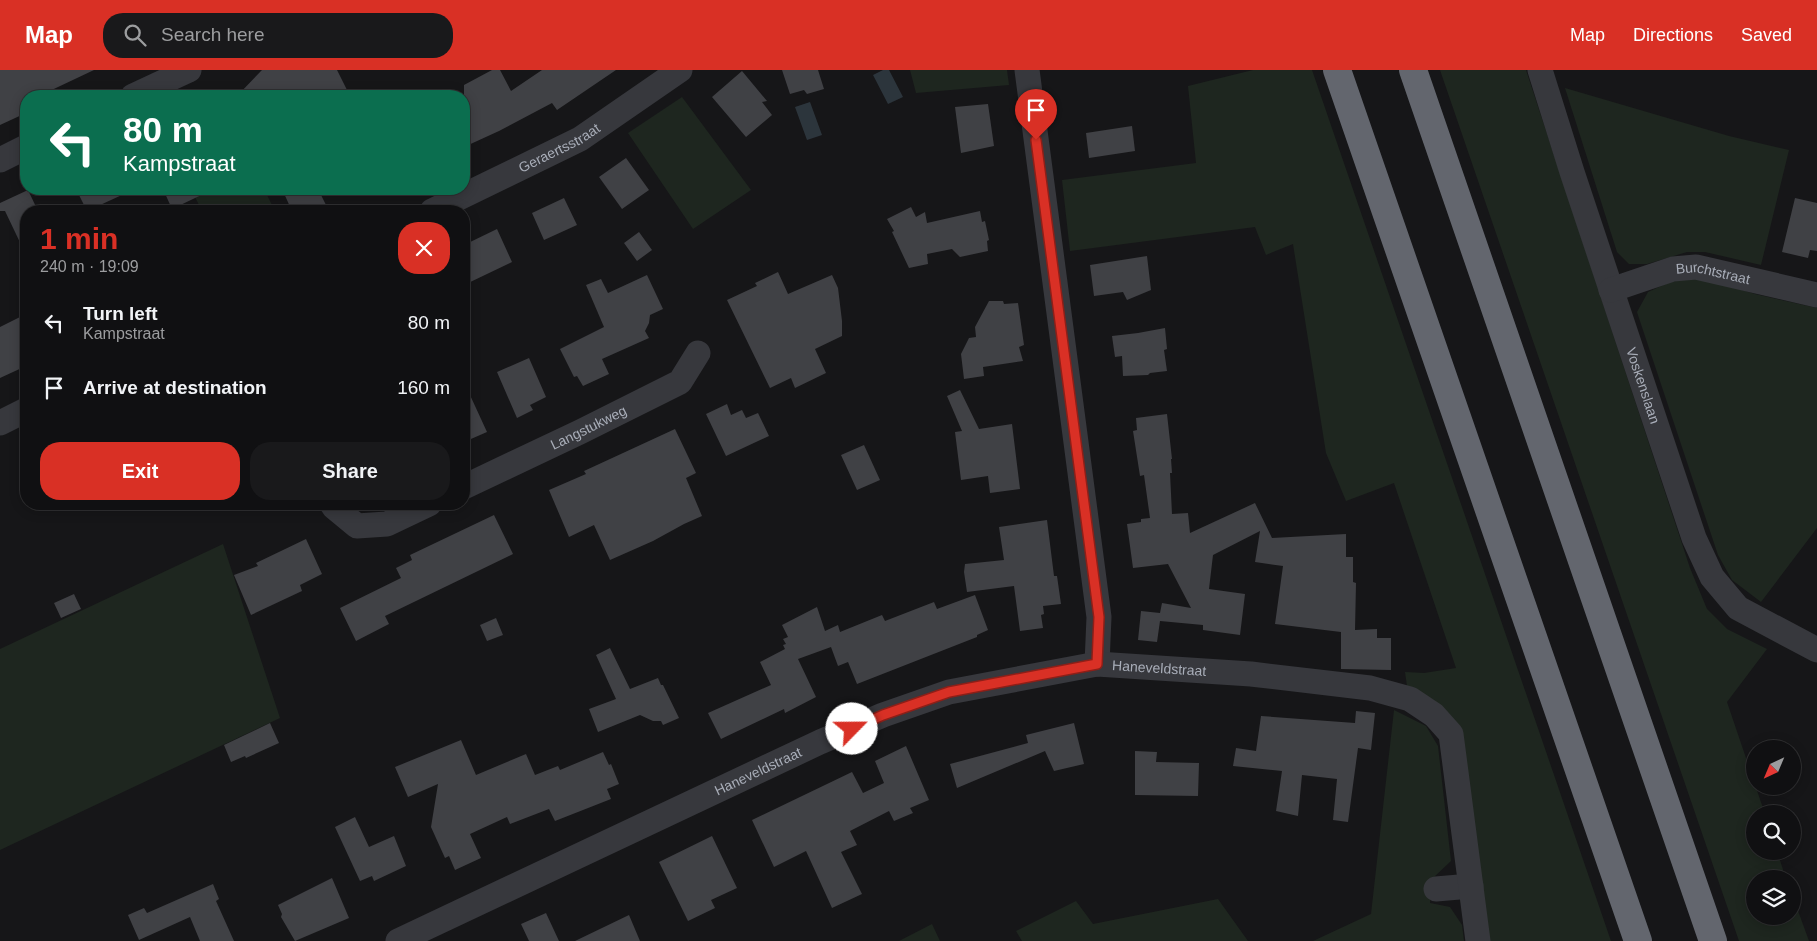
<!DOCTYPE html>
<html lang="en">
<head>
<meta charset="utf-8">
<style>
  body { margin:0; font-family:Arial,sans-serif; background:#19191b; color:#f1f3f6; height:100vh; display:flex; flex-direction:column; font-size:19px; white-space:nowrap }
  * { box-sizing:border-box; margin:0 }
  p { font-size:16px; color:#9c9d9f }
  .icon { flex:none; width:28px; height:28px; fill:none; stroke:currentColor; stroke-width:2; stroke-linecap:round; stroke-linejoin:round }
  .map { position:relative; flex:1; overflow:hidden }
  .side { position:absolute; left:20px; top:135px; width:450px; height:305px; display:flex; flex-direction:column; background:#101012; border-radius:20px; box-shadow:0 2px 12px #0003,0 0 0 1px #303032 }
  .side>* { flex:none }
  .hud { position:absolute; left:20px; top:20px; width:450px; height:105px; border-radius:20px; box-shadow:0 2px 12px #0003,0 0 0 1px #303032; background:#0b6e4f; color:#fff; overflow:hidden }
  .needle { width:32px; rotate:224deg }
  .fabs { position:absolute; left:1746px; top:670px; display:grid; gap:10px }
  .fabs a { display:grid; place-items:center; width:55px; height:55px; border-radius:50%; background:#101012; box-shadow:0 2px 12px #0003,0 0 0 1px #303032; font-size:25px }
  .pin { position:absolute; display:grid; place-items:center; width:42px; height:42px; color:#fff; margin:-51px -21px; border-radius:50% 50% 50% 0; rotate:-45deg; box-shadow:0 0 5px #0007 }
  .pin .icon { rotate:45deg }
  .me { position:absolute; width:55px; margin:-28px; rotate:67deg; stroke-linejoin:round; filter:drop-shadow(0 0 4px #0008) }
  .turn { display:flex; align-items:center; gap:18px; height:105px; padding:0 20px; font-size:22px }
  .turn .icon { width:65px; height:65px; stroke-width:2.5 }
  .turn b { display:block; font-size:35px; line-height:42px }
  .round { display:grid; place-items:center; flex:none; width:52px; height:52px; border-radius:20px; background:#19191b }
  .headline { display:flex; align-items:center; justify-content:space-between; height:85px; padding:0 20px }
  h1 { font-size:30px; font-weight:700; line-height:38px; color:#d93025 }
  .button { display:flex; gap:10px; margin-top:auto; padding:10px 20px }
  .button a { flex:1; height:58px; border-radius:20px; background:#d93025; color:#fff; font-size:20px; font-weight:700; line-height:58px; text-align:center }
  .button a+a { background:#19191b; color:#f1f3f6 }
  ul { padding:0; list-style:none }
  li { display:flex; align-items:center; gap:15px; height:65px; padding:0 20px }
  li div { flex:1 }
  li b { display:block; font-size:19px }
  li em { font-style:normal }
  header { display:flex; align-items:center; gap:30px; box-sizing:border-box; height:70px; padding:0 25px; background:#d93025; color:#fff }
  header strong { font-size:24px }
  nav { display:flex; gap:28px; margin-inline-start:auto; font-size:18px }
  .search { width:350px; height:45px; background:#19191b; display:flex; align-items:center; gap:12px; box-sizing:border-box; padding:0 18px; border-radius:20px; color:#9c9d9f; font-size:19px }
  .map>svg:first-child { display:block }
  .green { fill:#1e261f }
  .water { fill:#2c353c }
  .building { fill:#404145 }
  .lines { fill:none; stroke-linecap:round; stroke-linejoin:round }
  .minor { stroke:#37383d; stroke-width:25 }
  .motorway { stroke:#63666e; stroke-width:28 }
  .route-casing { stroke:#8d1f18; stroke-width:12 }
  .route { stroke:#d93025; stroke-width:9 }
  .labels { text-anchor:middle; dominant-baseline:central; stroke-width:5; stroke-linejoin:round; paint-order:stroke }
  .street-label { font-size:14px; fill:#a8adb8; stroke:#111113 }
</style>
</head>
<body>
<header>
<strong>Map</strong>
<div class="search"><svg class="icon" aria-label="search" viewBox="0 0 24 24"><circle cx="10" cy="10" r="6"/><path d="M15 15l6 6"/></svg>Search here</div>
<nav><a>Map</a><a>Directions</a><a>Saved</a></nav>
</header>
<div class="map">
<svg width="1817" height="871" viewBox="0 0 1817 871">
  <rect width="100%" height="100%" fill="#161618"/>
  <path class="green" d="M910,0H1007L1009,15L916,23Z
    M1253,0H1312L1611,871H1490L1447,643L1434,630L1407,616L1405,602L1424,603L1456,598L1394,413L1346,431L1326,383L1293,174L1266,185L1255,157L1070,181L1062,110L1196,93L1188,16Z
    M1440,0H1526L1690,498L1707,539L1727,559L1767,579L1727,632L1765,744H1755V781H1777L1786,809H1755V846H1792L1793,827L1809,871H1739Z
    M1565,18L1729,66L1789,80L1761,195L1705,182H1687L1647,194H1629L1617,182Z
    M682,27L751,120L693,159L628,63Z
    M191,119H264L275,141H202Z
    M1700,207L1755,224L1817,238V458L1761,532L1732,510L1718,485L1637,242L1648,222L1670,212Z
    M223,474L280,648L0,780V579Z
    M1394,640L1426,656L1438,676L1451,791L1433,808L1430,833L1450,837L1462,855L1464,871H1313L1371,844Z
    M1218,829L1248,871H1022L1016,861L1076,831L1093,854Z
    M932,854L940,871H899Z"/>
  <path class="water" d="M883,0H889L903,27L888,34L873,5Z
    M810,32L822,65L807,70L795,37Z"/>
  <path class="building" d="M0,0H94L39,26H26V43L0,55Z
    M262,0H337L350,26H237Z
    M492,0H500L511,21L542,0H616L557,40L552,33L499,61L464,77V15Z
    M782,0H818L824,19L807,24L804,20L790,24Z
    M742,1L767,31L762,32L772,45L746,67L712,27Z
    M988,34L994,76L961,83L955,37Z
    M1132,56L1135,81L1089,88L1086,63Z
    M626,88L649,120L622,139L599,107Z
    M76,119H135L87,141Z
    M163,119H214L172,139Z
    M282,119H318L329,141H292Z
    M28,120L38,141H26V185L5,141H0V133Z
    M564,128L577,155L544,170L532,143Z
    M1795,128L1817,133V181L1810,180L1808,188L1782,182Z
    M911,137L916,147L925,142L927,153L980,141L982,152L985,151L989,170L987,171L988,181L960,187L952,179L927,184L928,194L909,198L892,162L894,161L887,149Z
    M497,159L512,192L464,215V175Z
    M639,162L652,180L637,191L624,173Z
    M1147,186L1151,220L1127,230L1123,222L1094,226L1090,195Z
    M778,202L788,224L832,205L838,218L842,251V266L815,279L826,303L795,318L791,308L770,318L727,230L757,216L755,213Z
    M647,205L663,239L650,245L649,253L645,261L649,268L602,289L609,304L583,316L577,306L574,307L560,279L604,257L586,215L601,209L608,223Z
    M989,231H1003L1004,234L1018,233L1024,275L1019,277L1023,291L983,297L984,306L964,309L961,284L969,268L976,267L975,257Z
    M26,244V296L0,308V257Z
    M1165,258L1167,279L1164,280L1167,301L1150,303L1148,305L1123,306L1122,286L1115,287L1112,266L1138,263Z
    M529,288L546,327L530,335L533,340L517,348L497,302Z
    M464,312L487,362L464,372Z
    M960,320L979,359L1012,354L1020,419L990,423L988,406L961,410L955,362L962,361L947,326Z
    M727,334L731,345L742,340L746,348L758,343L769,366L726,386L706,344Z
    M1167,344L1172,389H1171L1172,403H1170L1172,444L1188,443L1190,463L1255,433L1272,468L1346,464V487H1353V512L1356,513L1355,560L1377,559V568H1391V600L1341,599V562L1275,554L1283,496L1255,492L1260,461L1213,485L1209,519L1245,524L1240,565L1203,560V555L1160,551L1157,572L1138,570L1141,541L1160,543L1162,533L1191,538L1168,494L1133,498L1127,454L1141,452V449L1150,448L1144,405L1140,406L1133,361L1137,360L1136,348Z
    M675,359L696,403L686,408L702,446L684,454L653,471L610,490L594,455L569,467L549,420L586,404L584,401Z
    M864,375L880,410L857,420L841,385Z
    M494,445L513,484L385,546L389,554L356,571L340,538L401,508L396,498L412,490L410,485Z
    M1047,450L1054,506H1057L1061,534L1043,536L1044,544L1041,545L1043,558L1020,561L1014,516L967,522L964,502L965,494L1004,490L999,457Z
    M306,469L322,504L300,515L302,521L251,545L234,505L258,496L256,493Z
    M74,524L81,539L61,548L54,533Z
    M975,525L988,560L977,565V567L857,614L848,592L838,596L831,577L798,589L816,627L785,643L784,639L721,669L708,643L771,615L760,592L785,579L783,575L786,574L783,569L788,567L782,555L817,537L825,561L838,555L840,562L882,545L885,551L934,532L937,539Z
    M496,548L503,565L487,571L480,555Z
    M610,578L630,619L658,608L661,615H663L679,648L663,655L661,651H653L640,645L598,662L589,639L616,629L596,585Z
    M1356,641L1375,643L1371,680L1358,678L1348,752L1333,750L1337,709L1302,705L1298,746L1276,741L1282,701L1233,696L1236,678L1256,681L1261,646L1355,653Z
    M270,653L279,673L246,688L245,686L231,692L224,675Z
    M1074,653L1084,694L1054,701L1045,681L957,718L950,694L1028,673L1026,665Z
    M461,670L476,705L526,684L535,705L558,696L560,700L603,682L609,695L611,694L619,714L607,719L611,729L555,751L549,739L510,754L507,747L470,764L481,788L455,800L449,786L445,788L431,757L438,714L408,727L395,697Z
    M906,676L929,730L910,738L913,743L894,751L889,741L850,761L857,775L841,782L862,824L832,838L806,781L774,797L752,750L852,702L863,723L884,713L875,691Z
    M1135,681L1157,682L1156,692L1199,693L1198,726L1135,725Z
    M355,747L369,777L394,766L406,796L374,811L372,806L360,811L335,757Z
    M712,766L737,818L711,830L715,838L688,851L659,792Z
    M332,808L349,848L295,871L281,847L282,844L278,835Z
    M213,814L219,829L216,831L234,871H200L190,847L139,870L128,845L144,838L147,843Z
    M546,843L559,871H529L521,854Z
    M629,845L640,871H575Z"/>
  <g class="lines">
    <g class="minor">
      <path d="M1027,0L1099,547L1097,594"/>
      <path id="s1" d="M1540,0L1572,102L1694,468L1712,507L1738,538L1817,580"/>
      <path d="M133,26L189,0"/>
      <path d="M0,90L26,77"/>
      <path id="s2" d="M432,141L580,69L680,0"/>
      <path id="s3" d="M1611,220L1673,199L1696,197L1817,225"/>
      <path d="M0,353L26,340"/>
      <path id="s4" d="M464,417L580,362L680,312L698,283"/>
      <path d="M332,434L334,437L357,456L387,454L429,434"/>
      <path d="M1436,819L1471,816"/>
      <path id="s5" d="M398,871L820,672L883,645L949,622L1097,594L1251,604L1370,618L1410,629L1434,645L1451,664L1478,871"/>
    </g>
    <path class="motorway" d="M1337,0L1638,871
      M1413,0L1713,871"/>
  </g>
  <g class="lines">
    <g class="route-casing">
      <path id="route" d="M852,659L883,645L949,622L1097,594L1099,547L1036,70"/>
    </g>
    <use href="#route" class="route"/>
  </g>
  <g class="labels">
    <g class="street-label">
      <text stroke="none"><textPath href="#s2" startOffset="142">Geraertsstraat</textPath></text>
      <text stroke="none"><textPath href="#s3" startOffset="106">Burchtstraat</textPath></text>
      <text stroke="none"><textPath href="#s1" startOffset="332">Voskenslaan</textPath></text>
      <text stroke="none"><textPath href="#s4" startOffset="138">Langstukweg</textPath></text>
      <text stroke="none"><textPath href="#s5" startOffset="818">Haneveldstraat</textPath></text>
      <text stroke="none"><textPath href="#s5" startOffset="398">Haneveldstraat</textPath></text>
    </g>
  </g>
</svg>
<div class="fabs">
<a><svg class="needle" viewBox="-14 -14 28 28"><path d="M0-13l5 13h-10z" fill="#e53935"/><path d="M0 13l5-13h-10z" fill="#9c9d9f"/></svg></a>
<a><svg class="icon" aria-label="search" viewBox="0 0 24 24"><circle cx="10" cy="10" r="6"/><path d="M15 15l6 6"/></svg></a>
<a><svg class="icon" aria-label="layers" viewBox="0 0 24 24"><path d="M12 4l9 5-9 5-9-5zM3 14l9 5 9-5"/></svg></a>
</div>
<div class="pin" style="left:1036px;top:70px;background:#d93025"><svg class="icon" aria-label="arrive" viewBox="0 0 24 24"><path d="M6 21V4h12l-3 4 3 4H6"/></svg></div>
<svg class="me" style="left:852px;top:659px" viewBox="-20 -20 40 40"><circle r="19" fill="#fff"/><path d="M0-13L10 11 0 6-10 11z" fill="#d93025"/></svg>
<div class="hud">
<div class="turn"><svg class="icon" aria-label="left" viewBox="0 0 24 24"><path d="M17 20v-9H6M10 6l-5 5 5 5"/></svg><div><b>80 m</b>Kampstraat</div></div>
</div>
<section class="side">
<div class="headline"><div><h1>1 min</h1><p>240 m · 19:09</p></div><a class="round" style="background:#d93025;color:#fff"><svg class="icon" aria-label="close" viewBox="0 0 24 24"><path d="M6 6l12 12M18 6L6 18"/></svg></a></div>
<ul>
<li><svg class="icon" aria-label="left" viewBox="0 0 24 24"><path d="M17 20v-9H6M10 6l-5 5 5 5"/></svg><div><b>Turn left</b><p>Kampstraat</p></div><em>80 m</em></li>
<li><svg class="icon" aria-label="arrive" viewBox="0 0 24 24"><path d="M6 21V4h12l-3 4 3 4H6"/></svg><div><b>Arrive at destination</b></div><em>160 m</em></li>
</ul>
<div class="button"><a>Exit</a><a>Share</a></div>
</section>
</div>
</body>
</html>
